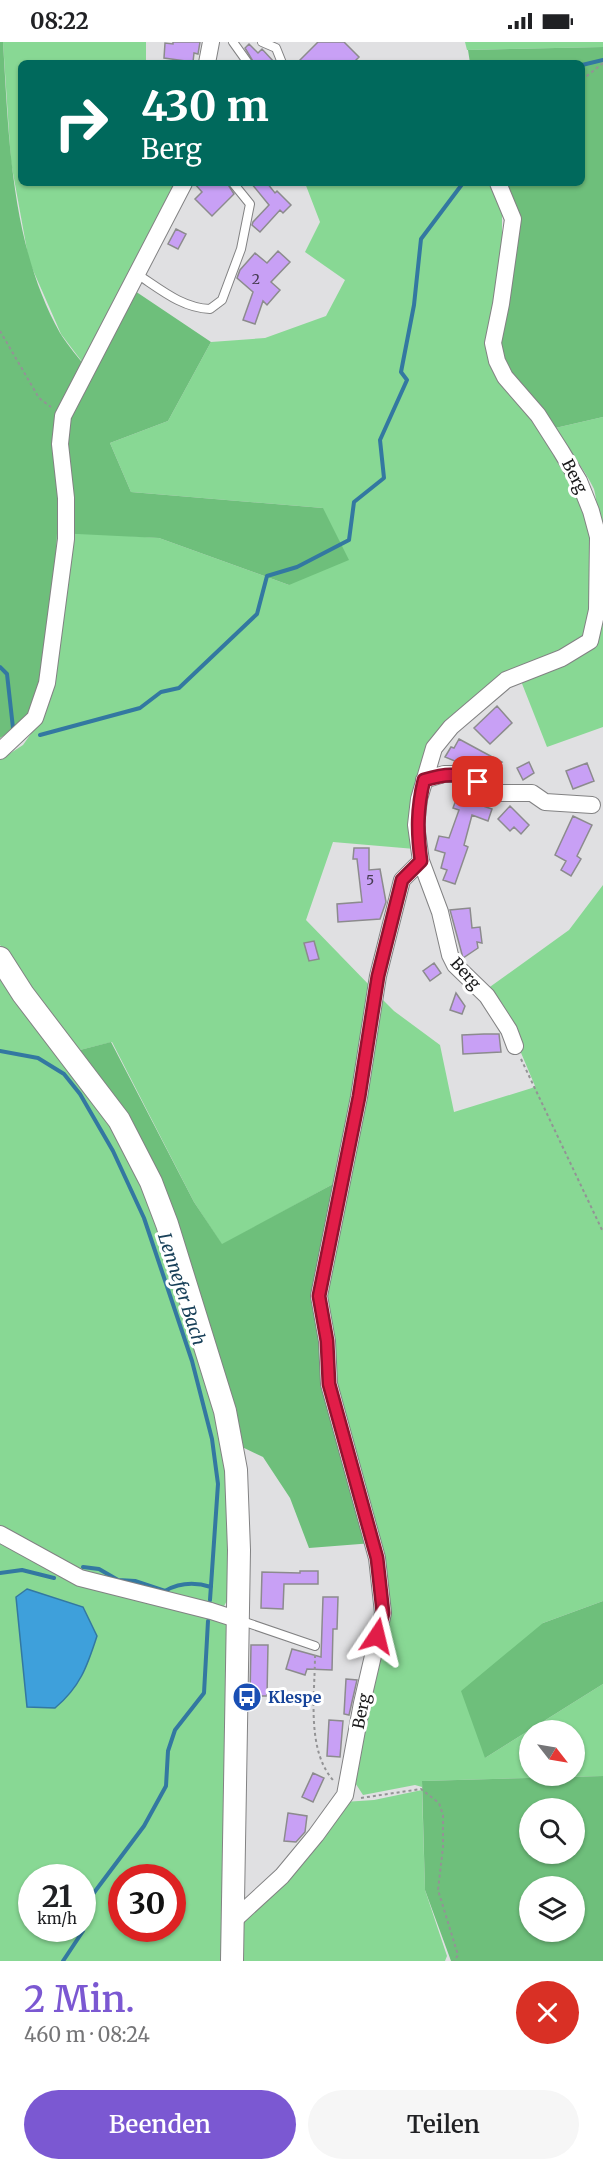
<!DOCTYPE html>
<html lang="de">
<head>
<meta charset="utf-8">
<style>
  body { margin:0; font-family:Merriweather,serif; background:#f6f6f6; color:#202124; height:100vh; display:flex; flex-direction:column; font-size:22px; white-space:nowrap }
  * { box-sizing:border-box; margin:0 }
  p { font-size:20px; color:#757577 }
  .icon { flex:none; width:33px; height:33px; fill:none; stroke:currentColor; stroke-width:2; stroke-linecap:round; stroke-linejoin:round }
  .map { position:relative; height:1919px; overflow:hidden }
  .side { display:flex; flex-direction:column; background:#fff; flex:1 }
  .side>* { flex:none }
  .hud { position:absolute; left:18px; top:18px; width:567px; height:126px; border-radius:9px; box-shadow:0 2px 4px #0004; background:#00695c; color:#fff; overflow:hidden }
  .needle { width:39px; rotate:121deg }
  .controls { position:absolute; left:519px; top:1678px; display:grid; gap:12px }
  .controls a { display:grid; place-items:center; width:66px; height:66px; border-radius:50%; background:#fff; box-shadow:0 2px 4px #0004; font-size:30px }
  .speed { position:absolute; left:18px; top:1822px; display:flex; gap:12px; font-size:30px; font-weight:700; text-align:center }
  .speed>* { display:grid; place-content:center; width:78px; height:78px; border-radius:50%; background:#fff; box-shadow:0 2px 4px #0004; line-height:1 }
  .speed small { font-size:15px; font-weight:400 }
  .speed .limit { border:9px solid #d22; background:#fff; color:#111 }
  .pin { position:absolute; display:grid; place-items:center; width:51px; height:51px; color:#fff; margin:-26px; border-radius:12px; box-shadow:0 3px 9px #0006 }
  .me { position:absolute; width:66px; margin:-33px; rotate:10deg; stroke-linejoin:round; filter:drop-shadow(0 0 4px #0008) }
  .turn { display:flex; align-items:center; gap:21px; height:126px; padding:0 24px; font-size:27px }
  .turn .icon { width:78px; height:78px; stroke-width:2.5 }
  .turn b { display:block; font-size:42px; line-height:51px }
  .round { display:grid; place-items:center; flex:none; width:63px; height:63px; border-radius:32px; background:#f6f6f6 }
  .head { display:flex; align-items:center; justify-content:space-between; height:102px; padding:0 24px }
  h1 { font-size:36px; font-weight:600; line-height:45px; color:#7b58d2 }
  .action { display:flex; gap:12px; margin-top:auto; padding:12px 24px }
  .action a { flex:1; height:69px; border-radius:36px; background:#7b58d2; color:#fff; font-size:24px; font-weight:600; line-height:69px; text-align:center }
  .action a+a { background:#f6f6f6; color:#202124 }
  .status { display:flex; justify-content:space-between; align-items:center; height:42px; padding:0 30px; background:#fff; direction:ltr }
  .status svg { height:16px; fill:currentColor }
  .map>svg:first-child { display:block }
  .green { fill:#88d894; fill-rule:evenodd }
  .forest { fill:#6ebf7b; fill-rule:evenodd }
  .water { fill:#3ea0db; stroke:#3378a1; stroke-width:1.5 }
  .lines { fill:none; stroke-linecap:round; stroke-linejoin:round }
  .stream { stroke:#3378a1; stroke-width:4 }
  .building { fill:#c8a0f5; stroke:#8c8b8d; stroke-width:1.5 }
  .lane-casing { stroke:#828283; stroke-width:10 }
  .street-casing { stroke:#828283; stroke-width:18 }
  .secondary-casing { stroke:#828283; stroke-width:24 }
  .path { stroke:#939395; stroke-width:2; stroke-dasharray:3 3; stroke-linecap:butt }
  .lane { stroke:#fff; stroke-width:8 }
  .street { stroke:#fff; stroke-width:16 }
  .secondary { stroke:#fff; stroke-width:22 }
  .route-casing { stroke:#92132f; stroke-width:15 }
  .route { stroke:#e11d48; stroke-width:10 }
  .labels { text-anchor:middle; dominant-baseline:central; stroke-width:6; stroke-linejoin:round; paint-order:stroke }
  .number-label { font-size:14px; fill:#453b51 }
  .street-label { font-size:16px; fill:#19191a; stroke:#fff }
  .transit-label { font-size:16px; font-weight:bold; fill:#164399; stroke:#fff; text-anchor:start }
  .water-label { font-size:18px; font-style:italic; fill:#184059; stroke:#fff }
</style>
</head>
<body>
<div class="status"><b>08:22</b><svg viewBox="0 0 49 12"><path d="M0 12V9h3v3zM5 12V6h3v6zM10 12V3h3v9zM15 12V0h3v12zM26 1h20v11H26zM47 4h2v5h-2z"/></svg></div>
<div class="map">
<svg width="603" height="1919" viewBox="0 0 603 1919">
  <rect width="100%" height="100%" fill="#e0e0e2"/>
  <path class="green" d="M3,0H146V20L21,21V141H181L86,325L61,292L29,219L11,120Z
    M465,0H603V5L467,8Z
    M305,141H491L502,170V221L545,391L581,453L595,512L587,597L532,624L436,695L415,807L333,800L306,878L373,947L335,1141L222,1203L194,1160L112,1000L76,1009L0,903V718L23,703L42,676L73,490L159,496L289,543L323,466L131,450L110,401L168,379L211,300L265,296L326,274L345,238L305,210L320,180Z
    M603,375V685L547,705L519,634L592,602C596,562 603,482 594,447C584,425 566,406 551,387Z
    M603,843V1559L543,1581L485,1716L603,1642V1734L422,1739V1745L415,1743L363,1753L352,1736L387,1572L343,1383L322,1261L377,952L394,969L440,1003L454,1070L532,1046L535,1044L511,987L487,947L569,888ZM530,1689H574V1734H530Z
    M0,934L116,1090L160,1182L229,1425L230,1553L223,1566L86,1534L0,1487Z
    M0,1495L42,1521L224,1578L230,1592L224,1919H0ZM32,1836H82V1887H32ZM122,1836H172V1887H122Z
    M422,1748L425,1848L447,1914L445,1919H237V1880L344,1760L374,1758Z"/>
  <path class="forest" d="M0,0H3C9,98 11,203 60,291C68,304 79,316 88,328L132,247L211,300L168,379L110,401L131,450L323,466L349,518L289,543L159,496L57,491L55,559L41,653L19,684L0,696Z
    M603,5V375L551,387L507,331L496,301L517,175L495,141H582V21H470L468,8Z
    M111,1000L194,1160L222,1202L335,1141C325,1181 319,1220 319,1261L373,1501L309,1506L290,1456L263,1415L238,1403L173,1175L76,1009Z
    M603,1559V1642L485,1716L461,1649L543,1581Z
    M603,1734V1919H451L425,1848L422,1739ZM530,1767H574V1812H530ZM530,1845H574V1890H530Z"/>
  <path class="water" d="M27,1547L83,1565L97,1594C87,1625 80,1645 55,1666L27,1665L16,1555Z"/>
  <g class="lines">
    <path class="stream" d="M582,23L603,18
      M0,625L7,632L13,686
      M40,693L140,666L161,650L179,646L257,572L267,534L297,525L349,498L354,460L384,436L380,398L407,338L401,330L414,263L421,197L463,141
      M0,1009L38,1016L64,1032L80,1052L113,1109L144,1176L192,1319L212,1397L218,1442L210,1558
      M83,1525L99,1527L118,1538L135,1539L165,1549C179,1541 195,1540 211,1545
      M0,1531L22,1528L54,1536
      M63,1919L83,1889L90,1856L144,1784L166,1744L168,1709L175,1688L204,1651L208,1579"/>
  </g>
  <path class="building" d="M173,0H200L198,12L194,11L193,20L164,16L165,1L173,2Z
    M318,0H344L359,15L353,21H297Z
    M249,2L258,11L262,7L275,21H254L245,6Z
    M194,141H227L234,152L212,174L195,157L202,150Z
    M251,141H267L275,151L277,149L291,163L283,171L280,168L260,190L252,183L253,180L269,163Z
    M176,187L186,192L178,207L168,202Z
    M278,209L290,220L271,240L280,248L267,263L263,259L255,282L243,278L253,250L237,236L240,228L255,211L267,221Z
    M497,664L512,681L490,702L474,686Z
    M459,697L483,710L502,720L491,728L480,715L474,727L445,715L451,705L454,706Z
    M529,720L534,731L523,738L517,726Z
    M587,721L594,739L573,747L566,729Z
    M460,747L479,755L477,762L492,767L488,779L472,773L464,803L468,805L455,842L443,838L447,828L441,826L445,811L435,808L439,794L449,796L459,768L453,766Z
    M510,764L529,783L521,792L514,785L510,789L498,777Z
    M573,774L592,783L577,814L581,817L571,834L561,828L566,819L555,813Z
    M354,806H369V828L380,827L386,860L380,877L338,880L337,862L362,860L357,817H353Z
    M470,866L472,886L480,885L482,901L477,900L478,906L463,916L450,868Z
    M314,899L319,917L309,919L304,901Z
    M434,921L441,931L430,939L423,929Z
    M456,951L465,964L462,972L450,968Z
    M484,992H499L501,1010L463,1012L462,993Z
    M300,1529H318V1542H284L283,1567L261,1566L262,1530L300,1531Z
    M323,1555H338L337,1587H333L332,1628L307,1627L305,1633L286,1627L292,1607L321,1615Z
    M251,1603H268L267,1654H250Z
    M346,1637L357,1638L349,1673L344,1672Z
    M329,1678L343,1679L340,1715L327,1714Z
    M313,1731L324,1736L313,1760L302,1755Z
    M288,1771L307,1774L305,1790L296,1800L284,1799Z"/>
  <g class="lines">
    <g class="lane-casing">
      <path id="lane" d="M233,0L248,21
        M262,0L276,6L282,21
        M137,232C160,247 182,266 210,267L222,258L241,207L250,162L233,141
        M239,1578L315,1604"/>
    </g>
    <g class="street-casing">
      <path id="street" d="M207,21L211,0
        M498,141L513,177L501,262L493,301L497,319L505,335L538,373L561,409L579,439L591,469L598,495L597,568L590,599L562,616L506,638L451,685L434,706L419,757L416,783L421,819L440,870L450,913L455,923L487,954L509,988L515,1004
        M0,709L35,676L47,641L66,497V456L60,402L63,374L184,141
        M424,738L444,732H459L478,740L496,751H532L545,760L592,763
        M0,1492L80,1536L211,1569L239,1578
        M233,1879L282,1834L316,1793L345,1753L362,1661L383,1571L377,1516L329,1342L327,1299L319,1254L359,1055L378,934L402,838L421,819"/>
    </g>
    <g class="secondary-casing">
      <path id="secondary" d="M0,916L23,952L119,1078L151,1140L167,1182L225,1369L236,1428L239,1508L232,1919"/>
    </g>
    <path class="path" d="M582,38L603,21
      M0,289L39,356L51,365
      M521,1017L603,1190
      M315,1613C315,1652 306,1707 333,1738
      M361,1756L421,1747L439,1761L443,1773V1805L438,1848L458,1913L454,1919"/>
    <use href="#lane" class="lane"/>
    <use href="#street" class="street"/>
    <use href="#secondary" class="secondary"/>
  </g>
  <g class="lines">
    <g class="route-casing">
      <path id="route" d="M377,1594L383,1571L377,1516L329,1342L327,1299L319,1254L359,1055L378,934L402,838L421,819C417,790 417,766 424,738C448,731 456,731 478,740"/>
    </g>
    <use href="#route" class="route"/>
  </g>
  <defs>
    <g id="bus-disc" transform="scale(1.5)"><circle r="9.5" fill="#1a4fb4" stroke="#fff"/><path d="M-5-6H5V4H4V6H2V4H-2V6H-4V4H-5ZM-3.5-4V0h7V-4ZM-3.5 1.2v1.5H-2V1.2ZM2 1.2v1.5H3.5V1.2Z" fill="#fff"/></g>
  </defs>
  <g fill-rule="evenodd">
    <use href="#bus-disc" x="247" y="1655"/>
  </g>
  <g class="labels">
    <g class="number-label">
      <text x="256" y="237">2</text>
      <text x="370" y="838">5</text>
    </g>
    <g class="street-label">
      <text transform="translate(575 434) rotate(63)">Berg</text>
      <text transform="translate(466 931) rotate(48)">Berg</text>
      <text transform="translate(361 1669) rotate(-79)">Berg</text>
    </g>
    <g class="transit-label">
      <text x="268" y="1655">Klespe</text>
    </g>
    <g class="water-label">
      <text transform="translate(182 1247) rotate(72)">Lennefer Bach</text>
    </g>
  </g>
</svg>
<div class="controls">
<a><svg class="needle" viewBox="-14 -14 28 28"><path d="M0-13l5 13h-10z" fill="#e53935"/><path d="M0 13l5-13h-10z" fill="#757577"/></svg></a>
<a><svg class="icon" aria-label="search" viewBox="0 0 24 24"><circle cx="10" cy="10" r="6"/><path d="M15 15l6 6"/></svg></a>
<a><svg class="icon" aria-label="layers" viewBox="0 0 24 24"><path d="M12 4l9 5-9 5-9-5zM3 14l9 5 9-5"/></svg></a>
</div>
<div class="speed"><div>21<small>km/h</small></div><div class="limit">30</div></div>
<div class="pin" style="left:478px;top:740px;background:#d93025"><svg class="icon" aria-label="arrive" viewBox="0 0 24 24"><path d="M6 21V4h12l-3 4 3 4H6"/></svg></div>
<svg class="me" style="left:377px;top:1594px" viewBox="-20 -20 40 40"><path d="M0-17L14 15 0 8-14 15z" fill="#e11d48" stroke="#fff" stroke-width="4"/></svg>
<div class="hud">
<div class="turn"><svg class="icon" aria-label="right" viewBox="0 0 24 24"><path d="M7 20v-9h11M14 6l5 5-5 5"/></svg><div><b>430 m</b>Berg</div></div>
</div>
</div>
<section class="side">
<div class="head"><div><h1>2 Min.</h1><p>460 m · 08:24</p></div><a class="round" style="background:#d93025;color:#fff"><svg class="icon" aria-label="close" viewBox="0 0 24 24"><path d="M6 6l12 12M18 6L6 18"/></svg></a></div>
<div class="action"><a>Beenden</a><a>Teilen</a></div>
</section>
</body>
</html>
